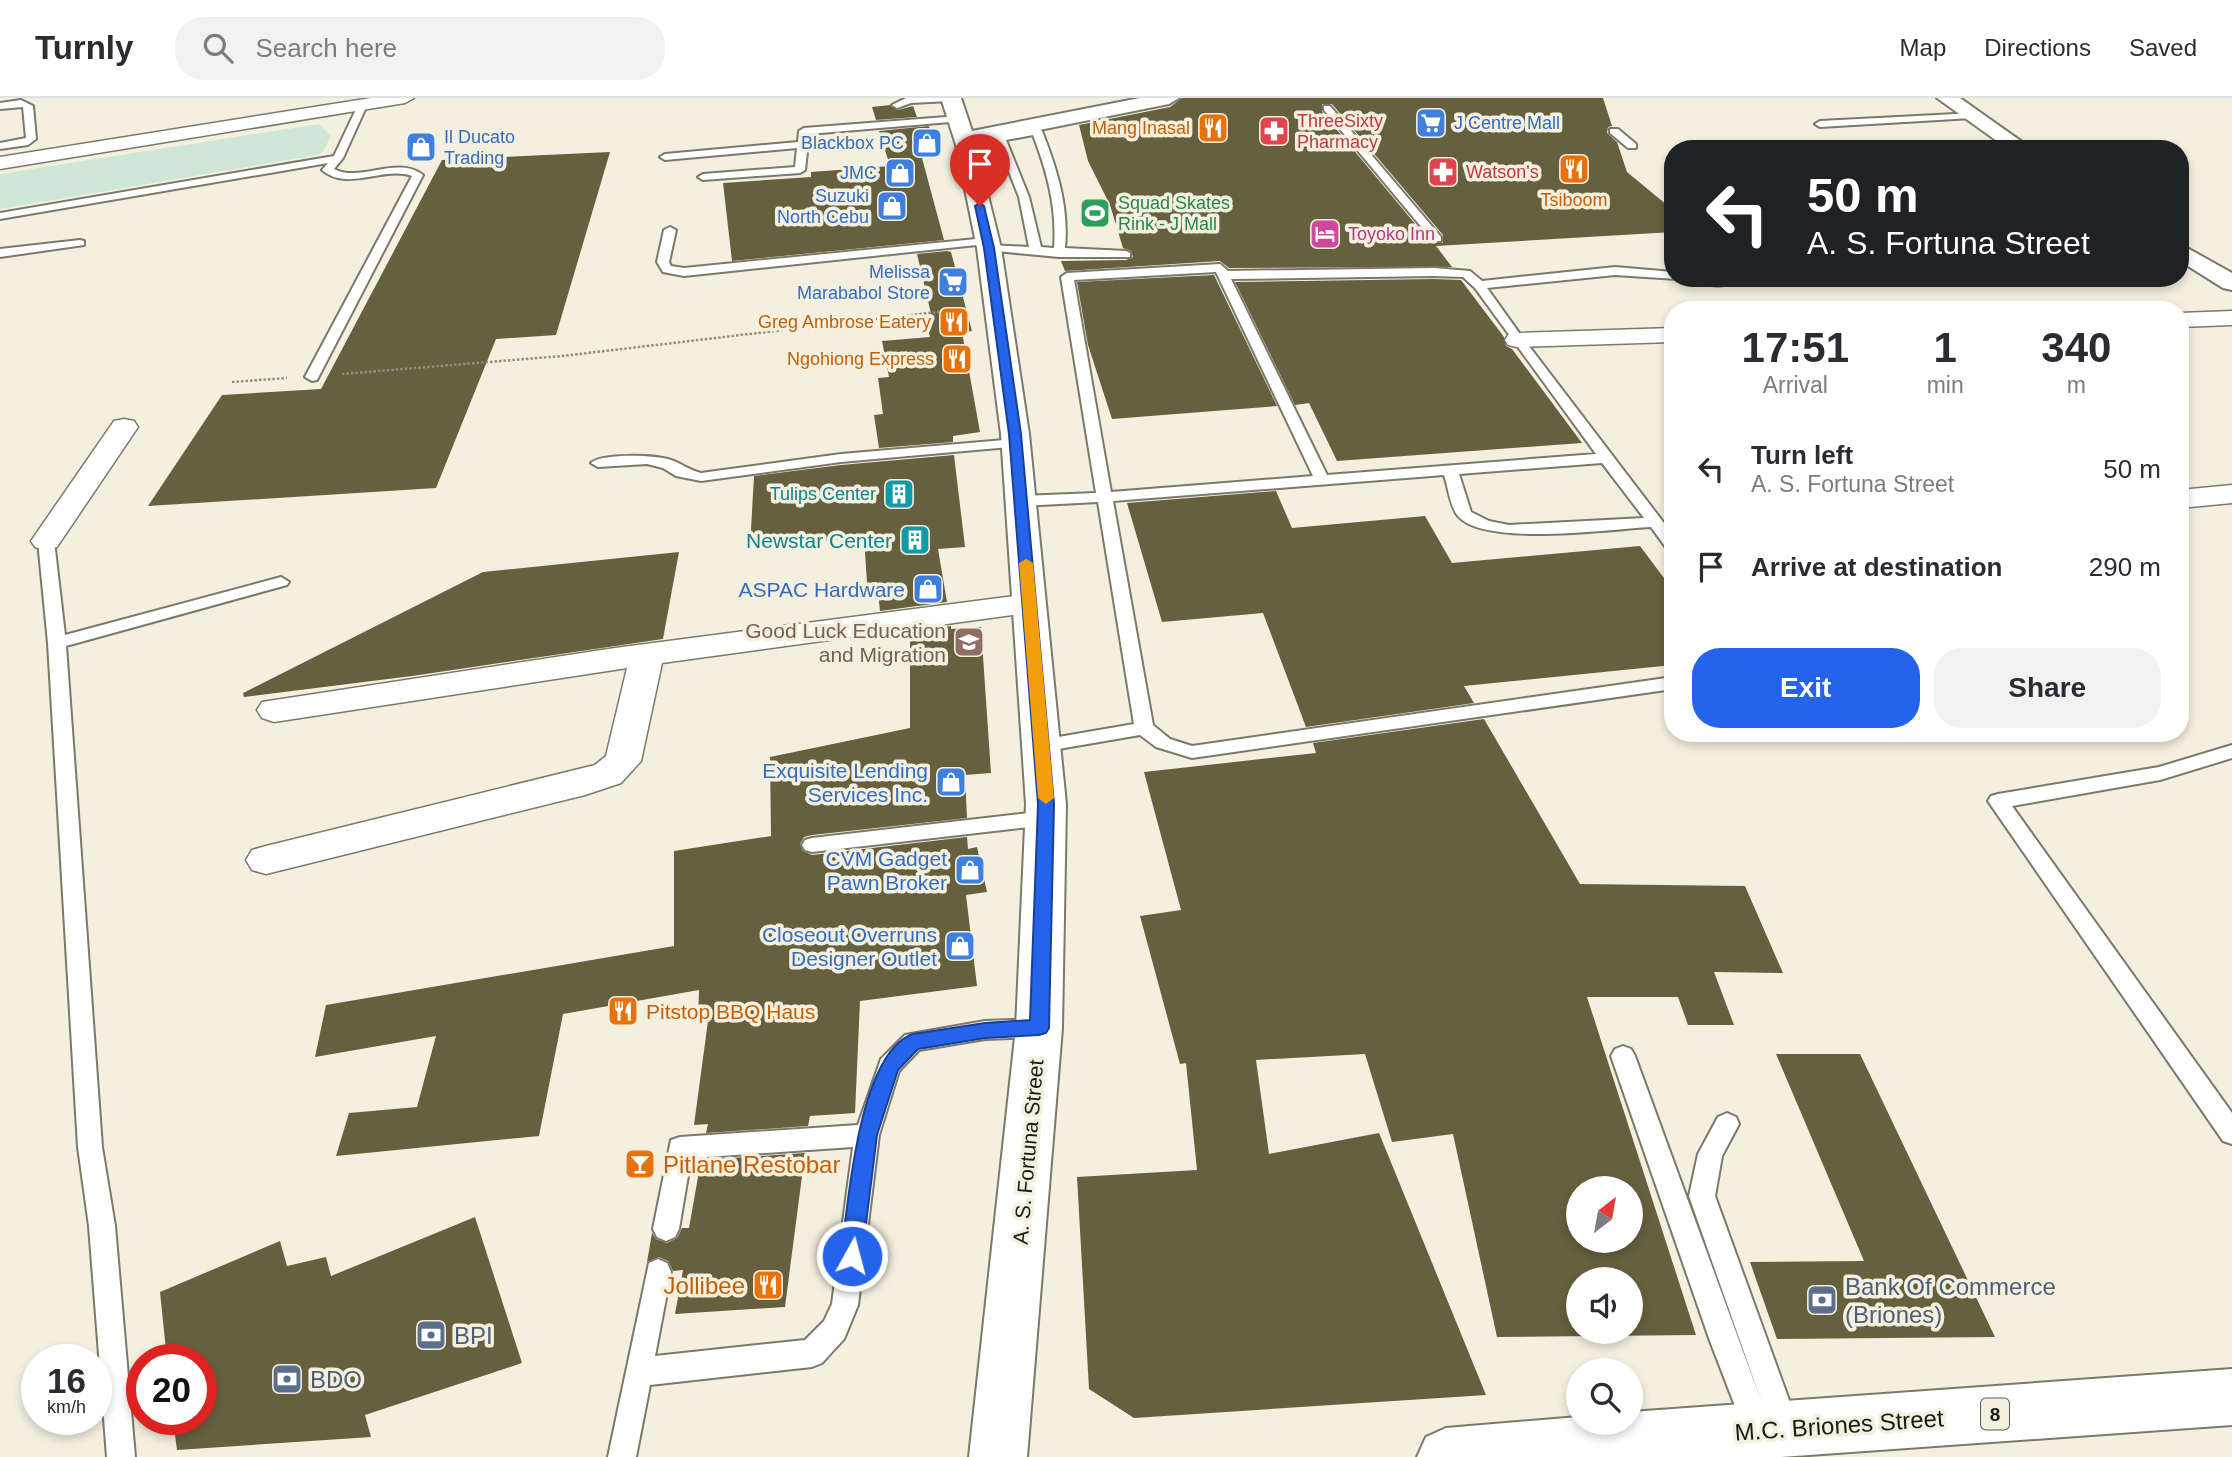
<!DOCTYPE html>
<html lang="en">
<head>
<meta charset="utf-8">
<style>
  body { margin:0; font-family:Arial,sans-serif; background:#f2f2f3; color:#2b2b33; height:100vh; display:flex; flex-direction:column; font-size:26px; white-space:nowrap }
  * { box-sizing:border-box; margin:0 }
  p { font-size:23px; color:#7c7c81 }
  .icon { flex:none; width:38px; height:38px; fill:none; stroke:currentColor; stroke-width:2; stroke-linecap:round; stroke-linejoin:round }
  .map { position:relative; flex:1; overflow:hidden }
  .details { position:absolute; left:1664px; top:203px; width:525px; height:441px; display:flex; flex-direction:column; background:#fff; border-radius:28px; box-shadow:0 4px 10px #0003 }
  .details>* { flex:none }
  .guide { position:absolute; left:1664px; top:42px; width:525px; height:147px; border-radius:28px; box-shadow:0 4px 10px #0003; background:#202124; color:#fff; overflow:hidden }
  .needle { width:46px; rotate:31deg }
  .buttons { position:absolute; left:1566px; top:1078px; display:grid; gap:14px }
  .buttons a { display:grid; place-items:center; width:77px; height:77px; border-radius:50%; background:#fff; box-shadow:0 4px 10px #0003; font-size:35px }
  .speed { position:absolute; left:21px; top:1246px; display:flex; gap:14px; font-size:35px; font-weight:700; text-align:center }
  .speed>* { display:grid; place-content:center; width:91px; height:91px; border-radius:50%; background:#fff; box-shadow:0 4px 10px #0003; line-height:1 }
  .speed small { font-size:18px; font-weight:400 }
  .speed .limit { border:10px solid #d22; background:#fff; color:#111 }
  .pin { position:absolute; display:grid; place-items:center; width:60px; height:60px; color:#fff; margin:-72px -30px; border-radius:50% 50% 50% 0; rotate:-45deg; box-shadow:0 0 7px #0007 }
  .pin .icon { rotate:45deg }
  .me { position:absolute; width:77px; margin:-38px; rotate:7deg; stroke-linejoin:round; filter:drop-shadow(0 0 5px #0008) }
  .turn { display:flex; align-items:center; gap:24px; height:147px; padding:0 28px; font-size:32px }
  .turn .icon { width:91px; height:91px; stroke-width:2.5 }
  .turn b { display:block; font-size:49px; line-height:60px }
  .eta { display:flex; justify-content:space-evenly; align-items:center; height:119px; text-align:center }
  .eta b { font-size:42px; font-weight:600; line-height:49px }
  .action { display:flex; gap:14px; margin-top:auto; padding:14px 28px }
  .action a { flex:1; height:80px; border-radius:28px; background:#2563eb; color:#fff; font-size:28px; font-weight:600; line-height:80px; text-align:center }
  .action a+a { background:#f2f2f3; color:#2b2b33 }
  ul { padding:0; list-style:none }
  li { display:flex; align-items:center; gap:21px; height:98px; padding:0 28px }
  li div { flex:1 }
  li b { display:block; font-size:26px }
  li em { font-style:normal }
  header { display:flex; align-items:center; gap:42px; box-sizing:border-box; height:98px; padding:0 35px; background:#fff; border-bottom:2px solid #e1e1e2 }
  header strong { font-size:33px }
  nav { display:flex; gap:38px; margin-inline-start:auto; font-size:24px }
  .search { width:490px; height:63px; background:#f2f2f3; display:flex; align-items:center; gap:18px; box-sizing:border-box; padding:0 24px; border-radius:28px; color:#7c7c81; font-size:26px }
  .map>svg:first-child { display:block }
  .green { fill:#cfe7d7 }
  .building { fill:#66603e; fill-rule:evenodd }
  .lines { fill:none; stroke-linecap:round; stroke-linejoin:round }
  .lane-casing { stroke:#7b796a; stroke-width:4 }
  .street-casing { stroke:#7b796a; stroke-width:3 }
  .secondary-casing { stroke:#7b796a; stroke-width:4 }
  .primary-casing { stroke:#7b796a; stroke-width:4 }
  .path { stroke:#908e83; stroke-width:2.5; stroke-dasharray:2.5 2; stroke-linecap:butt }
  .lane { fill:#fff; fill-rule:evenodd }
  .street { fill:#fff; fill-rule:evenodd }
  .secondary { fill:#fff; fill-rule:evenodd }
  .primary { fill:#fff; fill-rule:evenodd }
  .route { fill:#2563eb; stroke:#184099; stroke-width:2 }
  .slow { fill:#f59e0b }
  .labels { text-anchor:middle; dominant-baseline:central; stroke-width:7; stroke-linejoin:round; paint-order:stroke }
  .far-health-label { font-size:18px; fill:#be3a42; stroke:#f3f0e0; text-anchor:start }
  .far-shop-label { font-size:18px; fill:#366cbe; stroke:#f3f0e0; text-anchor:end }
  .far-food-label { font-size:18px; fill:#c56008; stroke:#f3f0e0; text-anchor:end }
  .far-leisure-label { font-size:18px; fill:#27864d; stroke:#f3f0e0; text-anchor:start }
  .far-hotel-label { font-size:18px; fill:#b23c85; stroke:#f3f0e0; text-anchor:start }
  .far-culture-label { font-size:18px; fill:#0d838f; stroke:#f3f0e0; text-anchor:end }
  .shield { fill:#f3f0e0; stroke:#5c5a51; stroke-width:2 }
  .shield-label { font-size:19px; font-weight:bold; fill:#1b1a14 }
  .culture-label { font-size:21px; fill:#0d838f; stroke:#f3f0e0; text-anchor:end }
  .shop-label { font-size:21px; fill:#366cbe; stroke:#f3f0e0; text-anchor:end }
  .education-label { font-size:21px; fill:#785e54; stroke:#f3f0e0; text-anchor:end }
  .food-label { font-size:21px; fill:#c56008; stroke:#f3f0e0; text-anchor:start }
  .street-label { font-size:21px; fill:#1b1a14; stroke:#f3f0e0 }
  .near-food-label { font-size:24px; fill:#c56008; stroke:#f3f0e0; text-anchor:start }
  .near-service-label { font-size:24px; fill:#4e5e75; stroke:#f3f0e0; text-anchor:start }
  .near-street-label { font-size:24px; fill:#1b1a14; stroke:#f3f0e0 }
</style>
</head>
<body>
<header>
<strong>Turnly</strong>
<div class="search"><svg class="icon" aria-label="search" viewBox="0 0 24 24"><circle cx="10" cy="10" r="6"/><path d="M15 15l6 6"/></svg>Search here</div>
<nav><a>Map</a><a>Directions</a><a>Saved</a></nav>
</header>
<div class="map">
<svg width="2232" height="1359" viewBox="0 0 2232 1359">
  <rect width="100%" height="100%" fill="#f3f0e0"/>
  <path class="green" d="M319,26L331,38L322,55L312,58L0,111V76Z"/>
  <path class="building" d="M1182,0H1603L1612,28L1608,29L1607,35L1617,44L1627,74L1673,112V134L1436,148L1452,169L1229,170L1220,163L1065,173L1061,163L1126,162L1133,159L1131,153L1123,150L1110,107L1088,63L1079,27L1170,9ZM1322,6H1332L1443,137V145H1431L1322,14Z
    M890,7L898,12L913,8L917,19L876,22L872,9Z
    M929,28L935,59L922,60L944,142L732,163L723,85L811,79V74L890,68L879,33Z
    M610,54L556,237L496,241L436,390L148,408L222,297L321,291L442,62Z
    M947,153L951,154L972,233L962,234L980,334L953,338V344L879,350L874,317L883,316L878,280L889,279L882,243L930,239L925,221L932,220L917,156Z
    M1214,177L1277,308L1112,321L1088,247L1077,184Z
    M1434,181L1461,182L1504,239L1506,248L1512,251L1582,345L1337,363L1309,305L1295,307L1235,184Z
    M954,357L965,449L938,451L947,504L880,513L877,484L867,485L864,439L750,449L754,378L841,367Z
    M1276,393L1292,430L1425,418L1452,465L1640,448L1673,492V567L1464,588L1474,605L1306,629L1263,515L1162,524L1127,405Z
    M679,454L663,541L412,578L244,599L243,595L483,474Z
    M951,528V531L981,529L991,675L965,677L967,720L812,737L804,739L800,746L803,753L812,757L967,739L968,751L977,749L987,794L966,797L977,888L860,903L855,1015L810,1018L808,1028L706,1035L708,1026L694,1027L708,923L698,925L699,892L563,916L539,1038L336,1058L349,1015L417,1009L436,938L315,959L326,907L674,848V753L771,738L770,659L910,630V534Z
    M1484,621L1580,786L1745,788L1783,875L1714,874L1734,927H1688L1678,899H1587L1696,1237L1497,1239L1453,1036L1392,1044L1365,956L1256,962L1269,1056L1379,1035L1486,1297L1134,1320L1089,1291L1077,1079L1197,1072L1186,965L1180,966L1140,818L1181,812L1144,674L1316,655L1313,645ZM1578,1090H1631V1143H1578ZM1578,1181H1631V1234H1578Z
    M1776,956H1860L1995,1239L1777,1241L1750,1164L1864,1163Z
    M805,1055L785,1209L675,1216L683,1172L673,1173L668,1163L659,1159L647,1164L652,1135L656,1141L667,1145L677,1140L682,1130H689L701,1062Z
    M475,1119L522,1265L365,1317L371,1339L177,1352L173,1321H201V1262H167L160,1194L280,1143L287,1168L326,1159L331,1178Z"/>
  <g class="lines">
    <g class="lane-casing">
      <path id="lane" d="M906,0H955L950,3L911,5L897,10L892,7Z
        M21,2L33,8L36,41L28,47L0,51V45L26,40L23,9L0,11V5Z
        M359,5L367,7L343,60L334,71C361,85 397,57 423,77L317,282L312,283L305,279L412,78C383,68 348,94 322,72L328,65L0,121V115L334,58Z
        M1324,8H1330L1441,139V143H1433L1324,12Z
        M1975,15L1977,17L1972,20L1820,29L1815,26L1820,23Z
        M959,18L962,19V23L809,36L805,72L800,75L703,82L698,79L703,76L795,69L797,50L665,62L660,59L665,56L798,44L799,33L804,30Z
        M1037,30L1042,33C1057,71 1069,109 1065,150L1126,153L1130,155V159H1059L985,152L983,150L989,147L1029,149L1019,99L997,43L988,41L994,38L993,34L998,31L1004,36ZM1033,37C1047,73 1057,110 1054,150L1041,149L1029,99L1006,42Z
        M1610,31H1618L1636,46V50H1628L1610,35Z
        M670,129L676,132L669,164L671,168L684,170L986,140L992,143L986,146L684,178L663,174L657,164L664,132Z
        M80,142L84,143V147L0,159V151Z
        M1220,166L1228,173L1434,170L1470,173L1482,183L1615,169L1673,174V180L1677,181L1615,177L1487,190L1522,239L1673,437V453L1667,451L1651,429C1611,431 1484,449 1458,418C1450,409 1448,388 1444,377L1113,403L1153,627L1170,641L1192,648L1673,579V591L1192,660L1156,649L1140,637L1041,654L1034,653L1032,648L1034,643L1041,642L1134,626L1098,404L1021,408L1013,403L1021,398L1096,395L1061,179L1067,175ZM1216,174L1313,378L1111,394L1074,182ZM1434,178L1463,179L1475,190L1596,356L1327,377L1231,181ZM1602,365L1644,420L1509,427L1489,423L1471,414L1459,376Z
        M1685,180H1725L1732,184C1723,191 1695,186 1685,180Z
        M1016,341L1023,345L1021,348L841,364L701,383L676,378L663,370L647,366L598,369L591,365C602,355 656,357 671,362C682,366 689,372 701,375L841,356Z
        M46,438L54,443L65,537L281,479L289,484L287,487L66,548L102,1049L115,1128L135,1359H107L89,1128L78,1049L48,545L38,443Z
        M2232,647V660L2160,682L2012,708L2232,1015V1046L2223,1043L1988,703L1991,698L1998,696L2159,669Z
        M1046,713L1053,715L1056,720L1053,725L1046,727L812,754L805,752L802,747L805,742L812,740Z
        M1039,921L1047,923L1050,930L1047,937L1039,939L985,941L919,952L899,973L879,1037L858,1207L844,1241L822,1265L812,1269L650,1287L636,1359H608L649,1165L658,1161L667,1165L671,1174L655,1258L805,1242L824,1223L832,1206L853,1049L691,1060L679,1131L675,1139L666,1143L657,1139L653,1131L671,1042L680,1039L858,1027L881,961L905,937L985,923Z
        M1623,948L1631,951L1635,958L1763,1308L1689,1098L1698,1056L1718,1019L1727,1015L1736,1019L1739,1026L1722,1058L1715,1098L1798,1327L1794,1337L1784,1341L1774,1337L1771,1330L1767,1339L1757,1343L1747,1339L1710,1243L1611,958L1615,951Z"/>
    </g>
    <g class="street-casing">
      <path id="street" d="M371,0H414L405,5L0,71V59Z
        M2232,213V227L2180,229V215Z
        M1673,230V244L1517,249L1508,247L1505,242L1508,237L1517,235Z
        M124,321L134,323L138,329L61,443L57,449L46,452L35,449L31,443L114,323Z
        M2232,387V405L2180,410V392Z
        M1030,496L1041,499L1046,506L1041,513L662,565L641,663L621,685L585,697L266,776L252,772L246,762L252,752L266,748L595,667L606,658L627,570L274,624L262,620L257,612L262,604L615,550Z"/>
    </g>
    <g class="secondary-casing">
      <path id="secondary" d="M941,0H961L972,33L1140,0H1179L1169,6L975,45L1001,150L1029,336L1066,706L1062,930L1027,1359H969L1016,930L1026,706L1001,336L977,150L956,47Z
        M1937,0H1960L2032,51H2008Z
        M2180,146L2232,175V192L2223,190L2180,163Z"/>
    </g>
    <g class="primary-casing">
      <path id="primary" d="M2232,1271V1327L1781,1359H1417L1426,1339L1446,1330L1578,1319V1325H1631V1314Z"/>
    </g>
    <path class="path" d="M342,276L562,258L946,213
      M232,284L287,280"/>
    <use href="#lane" class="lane"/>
    <use href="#street" class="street"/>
    <use href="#secondary" class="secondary"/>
    <use href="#primary" class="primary"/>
  </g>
  <path class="route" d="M980,105L984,108L994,150L1021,336L1054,706L1049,930L1046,935L1039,937L985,940L918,951L898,972L877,1037L862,1158L859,1165L852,1168L844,1165L841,1158C848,1107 858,955 913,936L985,925L1030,922L1038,706L1009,336L984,150L975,108Z"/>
  <path class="slow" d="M1026,461L1033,465L1054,700L1046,706L1038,700L1019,465Z"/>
  <defs>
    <g id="supermarket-square" transform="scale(1.575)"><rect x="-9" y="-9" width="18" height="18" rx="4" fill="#3f7fe0" stroke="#f3f0e0"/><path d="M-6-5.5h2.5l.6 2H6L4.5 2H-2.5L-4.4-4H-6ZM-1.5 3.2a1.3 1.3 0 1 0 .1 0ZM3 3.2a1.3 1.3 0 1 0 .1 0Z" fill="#fff"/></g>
    <g id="restaurant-square" transform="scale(1.575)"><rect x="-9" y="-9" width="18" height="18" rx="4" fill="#e8710a" stroke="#f3f0e0"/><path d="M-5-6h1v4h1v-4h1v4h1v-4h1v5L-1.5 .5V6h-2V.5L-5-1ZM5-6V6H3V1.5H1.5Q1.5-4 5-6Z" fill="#fff"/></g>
    <g id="pharmacy-square" transform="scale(1.575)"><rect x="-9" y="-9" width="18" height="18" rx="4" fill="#e0444e" stroke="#f3f0e0"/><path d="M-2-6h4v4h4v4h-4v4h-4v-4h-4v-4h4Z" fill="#fff"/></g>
    <g id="shop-square" transform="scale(1.575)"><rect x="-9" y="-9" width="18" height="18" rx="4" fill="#3f7fe0" stroke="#f3f0e0"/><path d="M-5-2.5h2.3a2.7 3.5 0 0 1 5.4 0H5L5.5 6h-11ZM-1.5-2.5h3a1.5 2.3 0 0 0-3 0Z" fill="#fff"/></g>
    <g id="stadium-square" transform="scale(1.575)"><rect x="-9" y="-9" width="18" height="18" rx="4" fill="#2e9e5b" stroke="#f3f0e0"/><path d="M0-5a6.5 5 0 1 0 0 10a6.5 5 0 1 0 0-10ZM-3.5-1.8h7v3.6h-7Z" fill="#fff"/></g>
    <g id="hotel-square" transform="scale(1.575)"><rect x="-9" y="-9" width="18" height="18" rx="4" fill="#d1479c" stroke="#f3f0e0"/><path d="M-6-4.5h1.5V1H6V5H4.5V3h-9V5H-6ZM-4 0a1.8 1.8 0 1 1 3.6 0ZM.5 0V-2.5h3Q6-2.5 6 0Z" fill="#fff"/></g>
    <g id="building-square" transform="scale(1.575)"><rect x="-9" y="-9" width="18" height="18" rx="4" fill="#0f9aa8" stroke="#f3f0e0"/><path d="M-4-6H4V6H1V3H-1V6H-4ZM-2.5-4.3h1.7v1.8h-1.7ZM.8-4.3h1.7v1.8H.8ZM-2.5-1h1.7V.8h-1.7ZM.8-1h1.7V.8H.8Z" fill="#fff"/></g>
    <g id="school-square" transform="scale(1.575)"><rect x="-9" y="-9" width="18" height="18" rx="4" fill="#8d6e63" stroke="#f3f0e0"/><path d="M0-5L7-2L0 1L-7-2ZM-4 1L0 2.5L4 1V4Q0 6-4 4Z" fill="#fff"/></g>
    <g id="bar-square" transform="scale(1.575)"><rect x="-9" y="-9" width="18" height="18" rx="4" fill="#e8710a" stroke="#f3f0e0"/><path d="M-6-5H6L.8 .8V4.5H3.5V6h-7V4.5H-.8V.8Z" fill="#fff"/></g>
    <g id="bank-square" transform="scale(1.575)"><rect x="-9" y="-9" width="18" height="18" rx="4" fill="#5c6f8a" stroke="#f3f0e0"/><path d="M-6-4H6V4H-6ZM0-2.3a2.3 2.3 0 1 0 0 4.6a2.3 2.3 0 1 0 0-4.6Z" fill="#fff"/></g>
  </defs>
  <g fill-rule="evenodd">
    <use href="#supermarket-square" x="1431" y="25"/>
    <use href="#restaurant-square" x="1213" y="30"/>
    <use href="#pharmacy-square" x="1274" y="33"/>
    <use href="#shop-square" x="927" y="45"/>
    <use href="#shop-square" x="421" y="49"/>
    <use href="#restaurant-square" x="1574" y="71"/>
    <use href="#pharmacy-square" x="1443" y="74"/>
    <use href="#shop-square" x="900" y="75"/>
    <use href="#shop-square" x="892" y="108"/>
    <use href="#stadium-square" x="1095" y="115"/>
    <use href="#hotel-square" x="1325" y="136"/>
    <use href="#supermarket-square" x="953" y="184"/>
    <use href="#restaurant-square" x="954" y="224"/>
    <use href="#restaurant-square" x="957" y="261"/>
    <use href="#building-square" x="899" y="396"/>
    <use href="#building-square" x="915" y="442"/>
    <use href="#shop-square" x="928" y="491"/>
    <use href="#school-square" x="969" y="544"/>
    <use href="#shop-square" x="951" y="684"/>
    <use href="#shop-square" x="970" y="772"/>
    <use href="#shop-square" x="960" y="848"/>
    <use href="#restaurant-square" x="623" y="913"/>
    <use href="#bar-square" x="640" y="1066"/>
    <use href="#restaurant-square" x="768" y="1187"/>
    <use href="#bank-square" x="1822" y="1202"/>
    <use href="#bank-square" x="431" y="1237"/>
    <use href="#bank-square" x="287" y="1281"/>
  </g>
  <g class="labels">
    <g class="far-health-label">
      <text x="1297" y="23">ThreeSixty<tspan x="1297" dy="21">Pharmacy</tspan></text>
      <text x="1466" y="74">Watson's</text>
    </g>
    <g class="far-shop-label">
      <text x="1454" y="25" text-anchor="start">J Centre Mall</text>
      <text x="444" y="39" text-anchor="start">Il Ducato<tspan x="444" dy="21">Trading</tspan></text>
      <text x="904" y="45">Blackbox PC</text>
      <text x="877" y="75">JMC</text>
      <text x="869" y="98">Suzuki<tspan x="869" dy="21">North Cebu</tspan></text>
      <text x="930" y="174">Melissa<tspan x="930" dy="21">Marababol Store</tspan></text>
    </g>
    <g class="far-food-label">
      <text x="1190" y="30">Mang Inasal</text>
      <text x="1574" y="102" text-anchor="middle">Tsiboom</text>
      <text x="931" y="224">Greg Ambrose Eatery</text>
      <text x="934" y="261">Ngohiong Express</text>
    </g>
    <g class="far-leisure-label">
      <text x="1118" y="105">Squad Skates<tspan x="1118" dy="21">Rink - J Mall</tspan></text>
    </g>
    <g class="far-hotel-label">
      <text x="1348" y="136">Toyoko Inn</text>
    </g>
    <g class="far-culture-label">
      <text x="876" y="396">Tulips Center</text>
    </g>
    <rect class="shield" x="1981" y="1300.5" width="28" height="31" rx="5"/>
    <g class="shield-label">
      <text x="1995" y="1316">8</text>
    </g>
    <g class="culture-label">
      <text x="892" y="442">Newstar Center</text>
    </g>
    <g class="shop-label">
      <text x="905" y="491">ASPAC Hardware</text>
      <text x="928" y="672">Exquisite Lending<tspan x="928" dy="24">Services Inc.</tspan></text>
      <text x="947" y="760">CVM Gadget<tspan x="947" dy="24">Pawn Broker</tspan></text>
      <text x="937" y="836">Closeout Overruns<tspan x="937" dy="24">Designer Outlet</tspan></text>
    </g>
    <g class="education-label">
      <text x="946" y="532">Good Luck Education<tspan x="946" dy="24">and Migration</tspan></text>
    </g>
    <g class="food-label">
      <text x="646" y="913">Pitstop BBQ Haus</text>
    </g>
    <g class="street-label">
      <text transform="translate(1028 1054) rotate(-85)">A. S. Fortuna Street</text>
    </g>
    <g class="near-food-label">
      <text x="663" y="1066">Pitlane Restobar</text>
      <text x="745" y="1187" text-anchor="end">Jollibee</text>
    </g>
    <g class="near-service-label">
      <text x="1845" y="1188">Bank Of Commerce<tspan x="1845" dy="28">(Briones)</tspan></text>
      <text x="454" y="1237">BPI</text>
      <text x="310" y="1281">BDO</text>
    </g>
    <g class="near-street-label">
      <text transform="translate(1839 1327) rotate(-4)">M.C. Briones Street</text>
    </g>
  </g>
</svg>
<div class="buttons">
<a><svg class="needle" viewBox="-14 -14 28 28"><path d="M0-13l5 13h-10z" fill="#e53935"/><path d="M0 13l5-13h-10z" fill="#7c7c81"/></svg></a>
<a><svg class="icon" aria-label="sound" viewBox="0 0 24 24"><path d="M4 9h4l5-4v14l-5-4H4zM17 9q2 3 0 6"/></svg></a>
<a><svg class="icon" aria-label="search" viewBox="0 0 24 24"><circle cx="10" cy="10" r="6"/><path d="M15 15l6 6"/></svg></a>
</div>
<div class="speed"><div>16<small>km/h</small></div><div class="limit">20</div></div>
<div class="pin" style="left:980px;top:108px;background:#d93025"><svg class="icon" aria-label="arrive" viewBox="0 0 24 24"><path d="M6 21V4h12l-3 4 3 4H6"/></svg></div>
<svg class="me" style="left:852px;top:1158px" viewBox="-20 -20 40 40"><circle r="17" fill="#2563eb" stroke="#fff" stroke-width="3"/><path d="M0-11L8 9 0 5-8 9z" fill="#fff"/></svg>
<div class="guide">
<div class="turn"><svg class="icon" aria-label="left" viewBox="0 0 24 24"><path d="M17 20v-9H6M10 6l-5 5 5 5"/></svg><div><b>50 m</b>A. S. Fortuna Street</div></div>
</div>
<section class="details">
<div class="eta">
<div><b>17:51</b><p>Arrival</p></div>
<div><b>1</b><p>min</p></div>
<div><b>340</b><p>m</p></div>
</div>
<ul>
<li><svg class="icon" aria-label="left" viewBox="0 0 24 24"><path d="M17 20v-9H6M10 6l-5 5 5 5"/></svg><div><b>Turn left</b><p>A. S. Fortuna Street</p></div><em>50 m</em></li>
<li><svg class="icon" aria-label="arrive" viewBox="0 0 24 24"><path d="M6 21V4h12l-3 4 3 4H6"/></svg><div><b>Arrive at destination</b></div><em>290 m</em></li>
</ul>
<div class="action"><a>Exit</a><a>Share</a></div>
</section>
</div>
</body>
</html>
